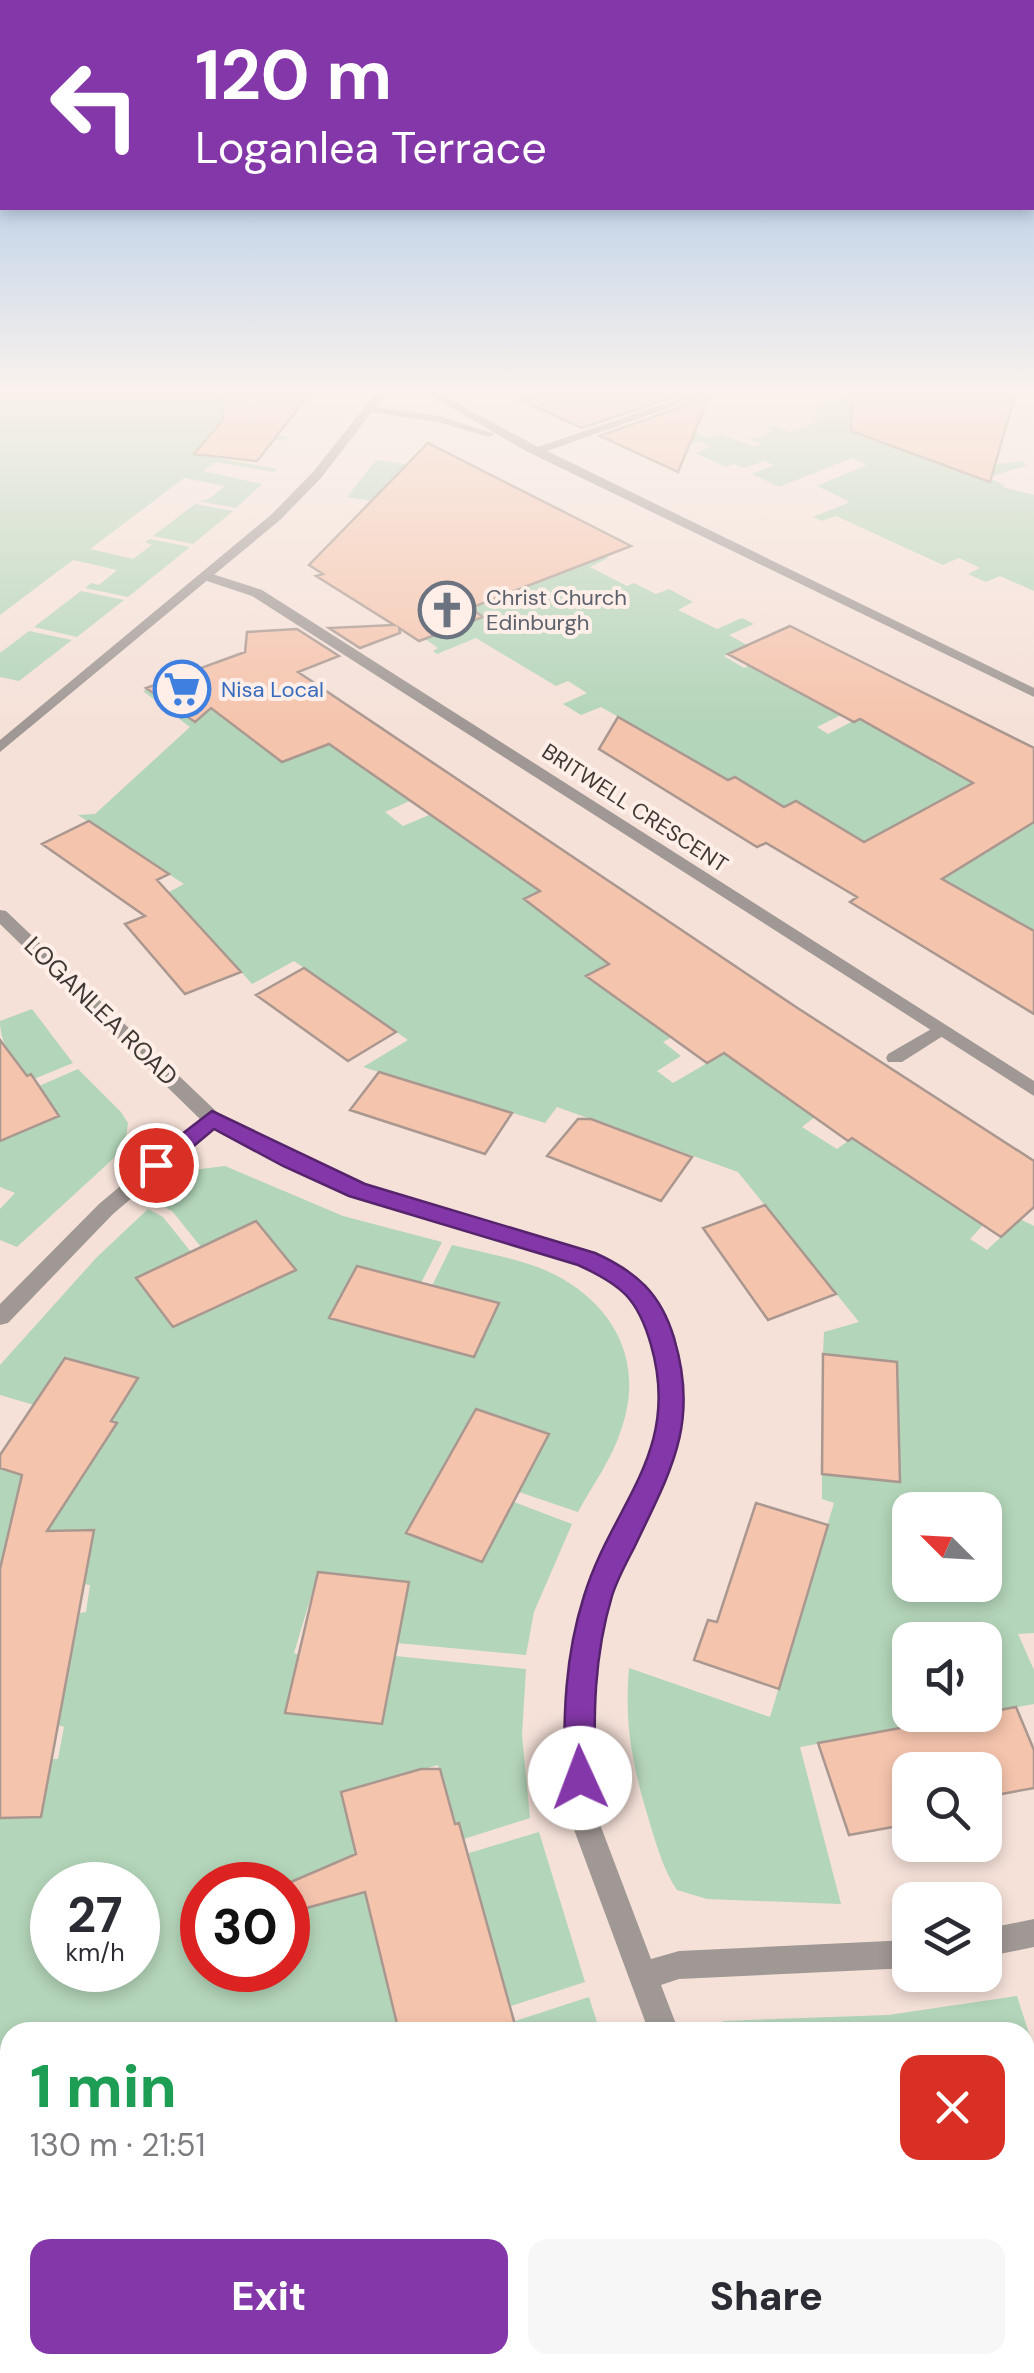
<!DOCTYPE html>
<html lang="en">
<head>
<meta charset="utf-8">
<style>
  body { margin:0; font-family:"DM Sans",sans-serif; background:#f7f7f7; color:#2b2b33; height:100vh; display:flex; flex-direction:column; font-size:38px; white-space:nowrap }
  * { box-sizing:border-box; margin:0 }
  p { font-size:32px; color:#7c7c81 }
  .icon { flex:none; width:55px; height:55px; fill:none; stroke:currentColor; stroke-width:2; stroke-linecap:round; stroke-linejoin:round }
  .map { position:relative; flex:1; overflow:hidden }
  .panel { position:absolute; left:0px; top:2022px; width:1035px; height:352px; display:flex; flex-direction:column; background:#fff; border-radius:30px 30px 0 0; box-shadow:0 5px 15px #0003 }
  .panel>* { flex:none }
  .hud { position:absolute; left:0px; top:0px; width:1035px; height:210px; box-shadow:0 5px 15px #0003; background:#8437a8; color:#fff; overflow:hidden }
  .needle { width:65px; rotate:294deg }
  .controls { position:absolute; left:892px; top:1492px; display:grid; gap:20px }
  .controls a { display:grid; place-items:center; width:110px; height:110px; border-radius:20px; background:#fff; box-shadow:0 5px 15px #0003; font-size:50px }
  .speed { position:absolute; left:30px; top:1862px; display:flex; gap:20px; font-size:50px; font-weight:700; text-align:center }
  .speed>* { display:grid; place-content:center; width:130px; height:130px; border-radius:50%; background:#fff; box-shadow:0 5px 15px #0003; line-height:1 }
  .speed small { font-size:25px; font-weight:400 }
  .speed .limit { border:15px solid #d22; background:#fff; color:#111 }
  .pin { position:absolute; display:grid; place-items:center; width:85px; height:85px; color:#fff; margin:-42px; border:5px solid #fff; border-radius:50%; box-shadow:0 2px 10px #0007 }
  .me { position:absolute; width:110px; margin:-55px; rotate:358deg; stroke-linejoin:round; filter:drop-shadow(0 0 8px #0008) }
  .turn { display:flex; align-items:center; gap:35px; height:210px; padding:0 30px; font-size:45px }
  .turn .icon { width:130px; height:130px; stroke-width:2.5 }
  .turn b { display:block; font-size:70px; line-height:85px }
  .round { display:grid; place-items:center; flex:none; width:105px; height:105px; border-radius:20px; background:#f7f7f7 }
  .head { display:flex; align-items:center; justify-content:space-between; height:170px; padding:0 30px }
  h1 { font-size:60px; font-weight:800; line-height:75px; color:#1e9e55 }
  .primary-button { display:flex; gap:20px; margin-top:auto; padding:20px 30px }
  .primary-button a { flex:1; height:115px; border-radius:20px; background:#8437a8; color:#fff; font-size:40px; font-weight:800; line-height:115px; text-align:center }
  .primary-button a+a { background:#f7f7f7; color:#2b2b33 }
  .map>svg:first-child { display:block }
  .green { fill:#b3d5b9; fill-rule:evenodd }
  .building { fill:#f5c4ad; stroke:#aa9890; stroke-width:2.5 }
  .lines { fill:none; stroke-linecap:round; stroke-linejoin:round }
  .service { fill:#a09894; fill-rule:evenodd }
  .minor { fill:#a09894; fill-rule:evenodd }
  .tertiary { fill:#a09894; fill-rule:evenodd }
  .route { fill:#8437a8; stroke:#56246d; stroke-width:2.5 }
  .labels { text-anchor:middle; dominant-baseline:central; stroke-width:8; stroke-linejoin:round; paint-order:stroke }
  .far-worship-label { font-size:22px; fill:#5b616d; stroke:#ffefe8; text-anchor:start }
  .far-shop-label { font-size:22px; fill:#366cbe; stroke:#ffefe8; text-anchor:start }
  .far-street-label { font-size:22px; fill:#3f3834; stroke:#ffefe8 }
  .street-label { font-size:25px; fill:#3f3834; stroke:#ffefe8 }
</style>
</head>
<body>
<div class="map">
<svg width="1034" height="2373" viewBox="0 0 1034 2373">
  <rect width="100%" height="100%" fill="#f5e1d8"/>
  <path class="green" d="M0,392H246L222,393L230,412L217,429L288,437L286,441L243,436L195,454L277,469L274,472L216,462L203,471L262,484L236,508L199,501L209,499L225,486L184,478L90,549L133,559L152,545L145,542L150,539L190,547L128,597L85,588L91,583L99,585L117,570L73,560L0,615Z
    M891,392L914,394L973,467L1022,461L1027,465L988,478L1005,485L1002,487L1034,495V591L1000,576L986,582L968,574L980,568L959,558L943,565L836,516L822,521L813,517L850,502L817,486L867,465L852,458L779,487L752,474L774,465L764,461L744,468L734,464L726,467L695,453L711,447L700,441L687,446L656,432L619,445L603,437L672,422L709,438L721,434L754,447L762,444L744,436L755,439L773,431L766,427L772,425L790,432L821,420L812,417L821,404L837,406L842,399H888Z
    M376,460L438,469L608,558L590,567L627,586L634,583L656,594L669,589L693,602L678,610L717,629L742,618L754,624L729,635L747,645L724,656L744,668L793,645L867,702L817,727L828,734L859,718L959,748L934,763L969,781L989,770L1034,822V931L862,843L796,801L784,807L735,778L711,789L704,766L601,707L581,715L563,704L587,693L568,681L556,686L476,638L437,654L433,651L438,648L425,639L482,617L470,608L488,600L371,611L359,603L403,587L410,507L347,497Z
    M195,504L233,511L193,544L153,536Z
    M81,591L124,600L77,637L34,627Z
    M29,631L72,640L19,681L0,677V653Z
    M302,674L311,680L263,698L271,754L282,762L376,723L384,728L336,749L354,762L359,760L394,790L443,770L457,780L385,812L403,826L434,813L476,847L525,824L542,835L494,857L543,889L525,899L547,915L611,882L625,890L580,914L595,933L579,942L598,956L615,947L626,955L587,976L715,1013L663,1042L681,1056L657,1071L673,1083L750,1038L776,1090L802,1109L829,1093L826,1108L802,1127L837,1149L873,1123L905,1145L884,1160L905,1174L927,1154L983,1225L970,1239L987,1250L1020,1219L1034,1226V1633L1018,1634L1034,1670V1704L985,1713V1640H910V1715H975L800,1747L841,1904L707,1899L677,1890C663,1869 658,1849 650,1824C633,1767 624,1728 629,1668L770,1717L834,1503L822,1499V1474L900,1482L897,1362L823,1354L824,1332L859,1322L738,1172L557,1107L545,1123L363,1067L408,1040L294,961L252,984L169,892L184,884L78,815L95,814L190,727L143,691L148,689L182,715L228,698L233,701ZM910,1510H985V1585H910Z
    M32,1009L73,1063L34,1079C16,1069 0,1045 0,1021Z
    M78,1069L121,1112L128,1123L126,1140L114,1158L17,1247L0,1240V1209L15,1193L0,1187V1141L57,1117L39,1086Z
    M225,1166L343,1216L442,1242L421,1283L357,1266L330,1318L474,1357L432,1286L452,1245C488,1254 530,1260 563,1279C620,1313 643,1368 621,1430C612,1459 592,1486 578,1512L519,1492L548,1434L477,1409L406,1533L481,1562L514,1502L572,1524L534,1612L526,1655L397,1643L409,1582L318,1573L294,1653L299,1655L285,1713L382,1724L395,1656L526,1669L522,1735L530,1818L464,1839L460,1824H455L438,1765L342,1793L356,1854L351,1857L366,1891L399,2029L392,2032H10V2138L0,2141V1818L42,1817L52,1759H58L64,1727L58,1725L80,1613L86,1612L90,1585L84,1584L94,1531L9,1532L0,1569V1468L68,1488L97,1442L104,1444L117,1424L111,1421L137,1378L66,1358L34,1405L0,1395V1365L96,1258L148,1209L163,1217L191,1252L137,1278L173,1327L248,1294L201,1247L172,1211L156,1203L200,1169ZM52,1885H138V1970H52ZM202,1885H288V1970H202Z
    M539,1832L585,1982L511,2006L507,1993H504L469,1870L472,1868L469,1853Z
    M1017,1996L1034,2049V2100L1025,2102V2032H718L723,2021L888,2015Z
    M589,1997L600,2032H519L515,2021Z
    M1034,2226V2349L1025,2352V2228Z
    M54,2365H432L434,2373H54Z
    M568,2365H705L708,2373H570Z
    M837,2365H991L970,2373H840Z"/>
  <path class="building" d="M254,392H311L257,461L194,454L223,420L221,393Z
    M514,392H689L582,428L520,400L530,399Z
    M852,392H1012L1015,395L990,482L851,431Z
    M709,397L678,472L600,436Z
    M428,443L580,520L631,546L470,608L483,617L419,641L399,628L400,633L360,648L329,628L394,625L316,576L323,574L309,565Z
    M790,626L1034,748V822L942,879L1034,931V1014L850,902L857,897L766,843L757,847L599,749L618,717L728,780L735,777L784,807L796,801L864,842L973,783L860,719L854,722L728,654Z
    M297,629L339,656L298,672L796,1007L1034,1161V1207L1001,1237L852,1138L848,1141L724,1053L707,1063L586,976L609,964L524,899L540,891L329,744L282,762L211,708L195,722L146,688L245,652L247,632Z
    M89,821L169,874L157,880L241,972L185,994L125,924L145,916L42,844Z
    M304,968L396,1032L348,1061L256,995Z
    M0,1040L27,1076L31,1074L59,1116L0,1141Z
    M379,1072L444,1092L512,1113L485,1154L350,1110Z
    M578,1119H591L692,1157L661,1201L547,1156Z
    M765,1205L836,1294L768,1320L703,1228Z
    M256,1221L296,1270L173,1327L136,1278Z
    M357,1266L499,1303L474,1357L329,1318Z
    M823,1354L897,1362L900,1482L822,1474Z
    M65,1358L138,1378L111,1421L117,1423L47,1531L94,1530L41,1817L0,1818V1569L22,1475L0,1468V1455Z
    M476,1409L549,1434L482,1562L406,1533Z
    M756,1503L828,1525L779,1689L694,1660L708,1620L717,1622Z
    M318,1572L409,1582L382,1724L285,1713Z
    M1016,1707L1034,1750V1788L985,1797V1770H910V1812L894,1815L898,1826L849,1835L818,1743Z
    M421,1769H440L455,1824L459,1823L517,2032H399L365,1892L288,1913V1885H284L356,1854L341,1792Z"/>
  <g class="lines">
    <path class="service" d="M940,1024L946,1026L949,1030L946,1034L902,1062H888L886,1058L888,1054Z"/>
    <path class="minor" d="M424,392H436L538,447L699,392H713L547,451L1034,688V697L526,451Z
      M369,406L439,416L495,434L489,437L438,422L365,411V407Z
      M206,572L262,590L1034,1081V1096L252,596L201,579L200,576Z
      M0,910L6,911L219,1114L297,1156L364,1185L594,1254L620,1266L646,1285L675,1336L682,1370L681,1435L670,1469L611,1592L599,1643L591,1707L601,1827L651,1959L679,1951L910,1940V1968L679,1979L661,1985L679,2032H649L573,1827L565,1707L573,1643L587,1592L646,1469L659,1435L660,1370L653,1336L631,1297L606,1276L580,1264L350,1195L283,1166L214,1128L113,1214L8,1323L0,1325V1304L99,1204L200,1119L0,924Z
      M1034,1919V1947L985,1957V1929Z
      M760,2365H794L797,2373H763Z"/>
    <path class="tertiary" d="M377,392H387L321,478L280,520L0,752V740L272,514L313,472Z"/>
  </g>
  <linearGradient id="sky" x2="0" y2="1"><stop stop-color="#8ab6e5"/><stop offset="0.54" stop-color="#faf2ed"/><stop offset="1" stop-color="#faf2ed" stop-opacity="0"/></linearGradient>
  <rect width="1034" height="724" fill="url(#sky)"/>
  <path class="route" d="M212,1111L365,1184L595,1253C637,1272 661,1294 674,1338C700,1424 670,1472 634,1548C626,1563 617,1580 612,1596C594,1656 593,1715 596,1778L591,1788L580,1792L569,1788L565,1778C563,1715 565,1656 584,1596C612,1504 682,1453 651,1345C638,1299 622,1285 578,1265L349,1196L283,1166L214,1129L164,1171H148L145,1165L148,1160Z"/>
  <defs>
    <g id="church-ring" transform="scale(2.875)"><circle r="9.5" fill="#ffefe8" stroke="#6b7280" stroke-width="1.5"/><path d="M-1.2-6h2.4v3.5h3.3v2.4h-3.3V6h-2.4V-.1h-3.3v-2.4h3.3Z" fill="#6b7280"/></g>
    <g id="supermarket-ring" transform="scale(2.875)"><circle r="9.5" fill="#ffefe8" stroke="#3f7fe0" stroke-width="1.5"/><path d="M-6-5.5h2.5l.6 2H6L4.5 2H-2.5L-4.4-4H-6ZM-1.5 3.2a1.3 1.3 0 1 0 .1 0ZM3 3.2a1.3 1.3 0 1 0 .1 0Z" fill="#3f7fe0"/></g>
  </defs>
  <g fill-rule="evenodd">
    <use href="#church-ring" x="447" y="610"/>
    <use href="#supermarket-ring" x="182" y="689"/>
  </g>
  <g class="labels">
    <g class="far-worship-label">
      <text x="486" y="597">Christ Church<tspan x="486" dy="25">Edinburgh</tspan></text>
    </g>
    <g class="far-shop-label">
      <text x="221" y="689">Nisa Local</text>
    </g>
    <g class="far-street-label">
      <text transform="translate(635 808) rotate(33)">BRITWELL CRESCENT</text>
    </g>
    <g class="street-label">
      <text transform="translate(101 1011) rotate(44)">LOGANLEA ROAD</text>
    </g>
  </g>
</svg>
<div class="controls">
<a><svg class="needle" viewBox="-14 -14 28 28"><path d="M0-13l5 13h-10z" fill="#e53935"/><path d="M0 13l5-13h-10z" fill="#7c7c81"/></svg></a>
<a><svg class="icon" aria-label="sound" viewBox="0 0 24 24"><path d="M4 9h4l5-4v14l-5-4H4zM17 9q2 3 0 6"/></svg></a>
<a><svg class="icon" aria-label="search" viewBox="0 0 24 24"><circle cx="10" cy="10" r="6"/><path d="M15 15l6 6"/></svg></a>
<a><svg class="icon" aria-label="layers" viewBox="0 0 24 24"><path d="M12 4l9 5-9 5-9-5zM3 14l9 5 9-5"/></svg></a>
</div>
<div class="speed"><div>27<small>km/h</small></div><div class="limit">30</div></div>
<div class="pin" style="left:156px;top:1165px;background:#d93025"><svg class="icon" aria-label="arrive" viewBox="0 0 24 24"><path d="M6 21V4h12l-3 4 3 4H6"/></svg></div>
<svg class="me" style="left:580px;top:1778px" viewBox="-20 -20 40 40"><circle r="19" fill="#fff"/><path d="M0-13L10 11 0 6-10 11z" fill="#8437a8"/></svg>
<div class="hud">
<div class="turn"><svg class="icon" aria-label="left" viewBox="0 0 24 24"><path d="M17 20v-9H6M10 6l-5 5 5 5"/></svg><div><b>120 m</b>Loganlea Terrace</div></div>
</div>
<section class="panel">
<div class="head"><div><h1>1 min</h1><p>130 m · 21:51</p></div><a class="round" style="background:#d93025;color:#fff"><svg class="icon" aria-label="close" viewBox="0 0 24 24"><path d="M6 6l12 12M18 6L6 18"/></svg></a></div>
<div class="primary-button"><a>Exit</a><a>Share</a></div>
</section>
</div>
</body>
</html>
